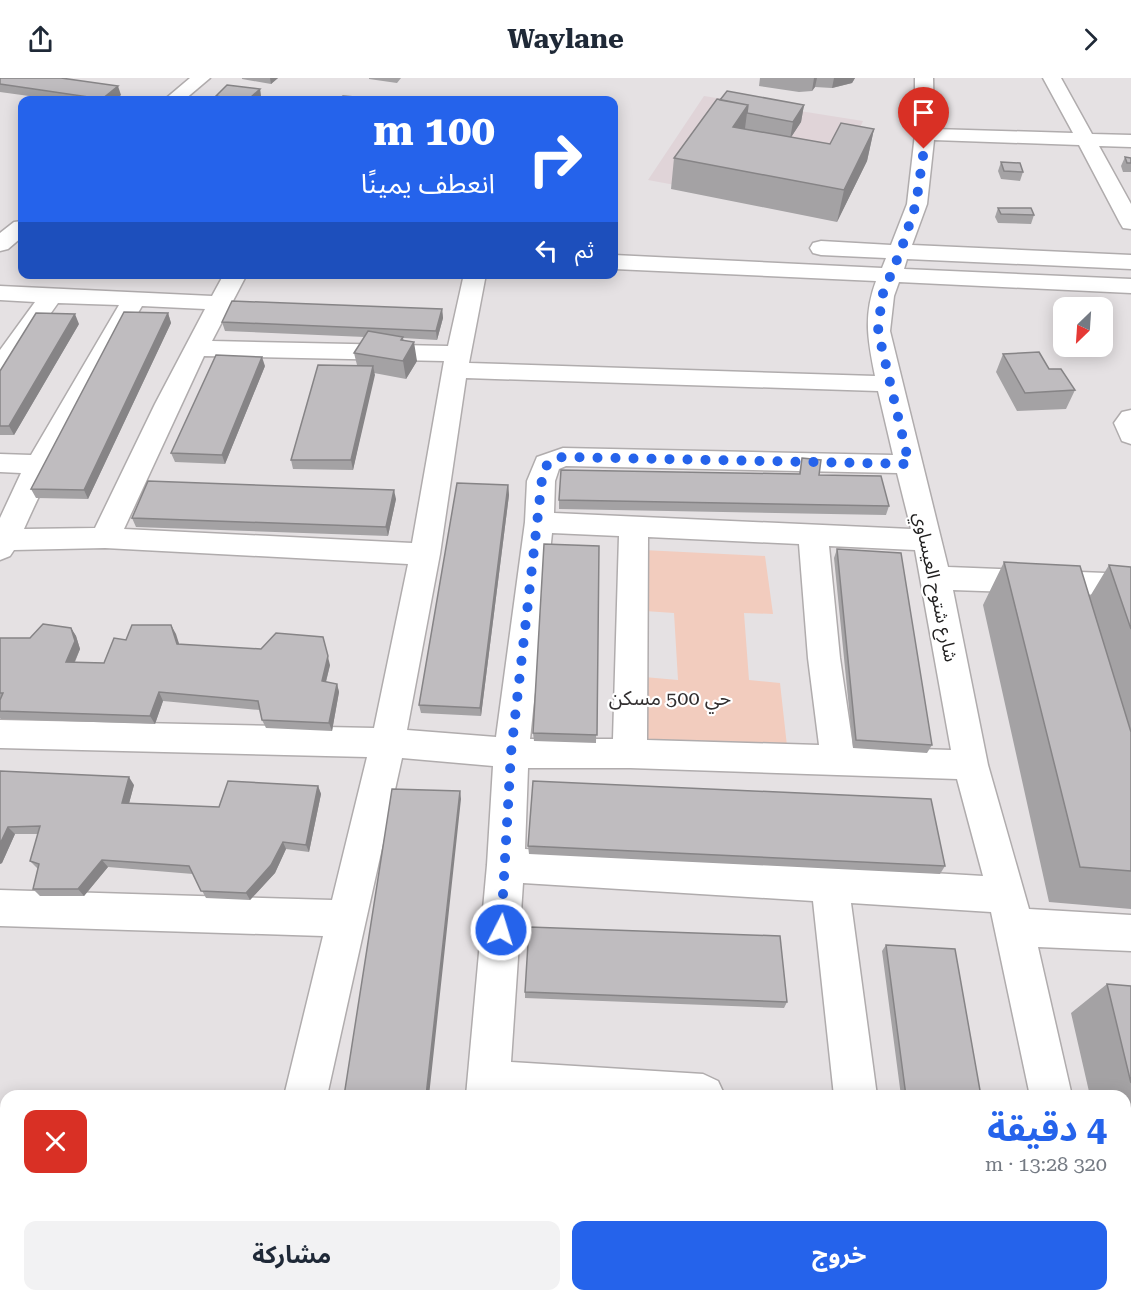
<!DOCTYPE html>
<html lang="ar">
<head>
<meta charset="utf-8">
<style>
  body { margin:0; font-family:"Roboto Serif","Noto Sans Arabic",serif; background:#f2f2f3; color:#1f2937; direction:rtl; height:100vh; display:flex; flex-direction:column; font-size:22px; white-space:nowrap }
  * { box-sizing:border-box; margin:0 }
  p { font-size:20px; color:#747a83 }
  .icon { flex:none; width:33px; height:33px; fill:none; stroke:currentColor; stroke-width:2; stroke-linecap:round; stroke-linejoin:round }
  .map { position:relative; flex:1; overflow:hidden; direction:ltr }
  .sheet { position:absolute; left:0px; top:1012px; width:1131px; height:212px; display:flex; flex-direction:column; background:#fff; border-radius:18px 18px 0 0; box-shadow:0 3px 15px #0003; direction:rtl }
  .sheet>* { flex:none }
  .banner { position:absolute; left:18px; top:18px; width:600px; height:183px; border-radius:12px; box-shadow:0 3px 15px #0003; direction:rtl; background:#2563eb; color:#fff; overflow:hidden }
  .needle { width:39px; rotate:205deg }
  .fabs { position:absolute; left:1053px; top:219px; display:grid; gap:12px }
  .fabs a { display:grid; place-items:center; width:60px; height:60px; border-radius:12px; background:#fff; box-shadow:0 3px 15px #0003; font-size:30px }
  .pin { position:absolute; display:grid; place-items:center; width:51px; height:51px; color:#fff; margin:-62px -26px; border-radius:50% 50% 50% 0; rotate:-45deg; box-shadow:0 0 6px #0007 }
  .pin .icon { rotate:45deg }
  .me { position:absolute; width:66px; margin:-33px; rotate:5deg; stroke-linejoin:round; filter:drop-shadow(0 0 4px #0008) }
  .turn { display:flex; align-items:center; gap:21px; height:126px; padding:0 24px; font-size:27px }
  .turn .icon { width:78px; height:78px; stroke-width:2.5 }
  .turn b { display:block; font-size:42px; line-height:51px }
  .then { display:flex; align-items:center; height:57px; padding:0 24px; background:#0003; gap:12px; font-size:22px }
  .round { display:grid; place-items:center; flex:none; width:63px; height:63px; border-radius:12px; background:#f2f2f3 }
  .summary { display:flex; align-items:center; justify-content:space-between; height:102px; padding:0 24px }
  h1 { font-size:36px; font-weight:700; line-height:45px; color:#2563eb }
  .button { display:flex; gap:12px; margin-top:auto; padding:12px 24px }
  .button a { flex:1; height:69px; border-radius:12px; background:#2563eb; color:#fff; font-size:24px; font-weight:700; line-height:69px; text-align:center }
  .button a+a { background:#f2f2f3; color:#1f2937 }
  header { display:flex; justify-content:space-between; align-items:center; height:78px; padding:0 24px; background:#fff; font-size:27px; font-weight:700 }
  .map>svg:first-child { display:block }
  .built { fill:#e0d4d8 }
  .green { fill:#f2ccbe }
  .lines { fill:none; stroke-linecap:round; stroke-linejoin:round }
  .minor-casing { stroke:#b0acad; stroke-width:3 }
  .major-casing { stroke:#c0c0c0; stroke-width:3 }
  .minor { fill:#fff; fill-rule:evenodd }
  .major { fill:#d7a7a9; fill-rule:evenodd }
  .wall { fill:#a4a2a4 }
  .shaded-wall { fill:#868486 }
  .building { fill:#bfbcbf; stroke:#868486; stroke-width:1.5 }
  .route { stroke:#2563eb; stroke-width:10; stroke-dasharray:0 18 }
  .labels { text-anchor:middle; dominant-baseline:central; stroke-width:4.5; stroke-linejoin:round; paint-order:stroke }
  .street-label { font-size:18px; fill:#1f1e1e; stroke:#fff }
  .neighbourhood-label { font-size:20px; fill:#322f30; stroke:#fff }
</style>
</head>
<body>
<header><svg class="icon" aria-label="forward" viewBox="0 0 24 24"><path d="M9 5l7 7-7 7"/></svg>Waylane<svg class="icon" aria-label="share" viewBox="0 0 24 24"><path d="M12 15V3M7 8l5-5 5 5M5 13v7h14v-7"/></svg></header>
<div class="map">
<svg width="1131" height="1223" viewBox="0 0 1131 1223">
  <rect width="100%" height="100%" fill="#e5e1e3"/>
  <path class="built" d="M704,18L863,43L821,134L648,102Z"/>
  <path class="green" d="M643,472L765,478L773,536L744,535L749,602L780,605L787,668L643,663L644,599L678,602L674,535L645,533Z"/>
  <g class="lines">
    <g class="minor-casing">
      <path id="minor" d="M190,0H210L184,22H164Z
        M915,0H933L934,51L1073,55L1043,0H1061L1092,56L1131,57V69L1099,68L1131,126V151L1123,150L1120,145L1079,67L934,62L927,126L912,167L1131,177V191L907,181L904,191L1131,201V215L899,204L894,218L890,253L948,489L1131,496V518L953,512L988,687L1029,831L1131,837V873L1038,869L1072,1018H1030L991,834L851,825L877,1018H834L813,823L523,805L511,984L703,996L718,1003L725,1018H466L487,787L493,688L402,680L327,1018H284L323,858L0,848V812L332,822L367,679L0,670V642L374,650L408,486L105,470L14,472L10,478L0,482V440L21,395L0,394V376L31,377L119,227L58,225L9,294L0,297V272L35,224L0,222V208L212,218L224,196H247L212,263L448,268L464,196H486L469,285L875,298C868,263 863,238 876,203L614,191V177L882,190L886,180L821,177L813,175L810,170L813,165L821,163L891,167L907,126L915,56ZM142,228L205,231L155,326L95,450L24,451C58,374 99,301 142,228ZM204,278L444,283L412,465L124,451ZM466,300L878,313L893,377L563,370L537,379L527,403L525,444L496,659L407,652L440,476ZM566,388L897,395L911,451L554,435L555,403L559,391ZM552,455L619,458L613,661H530ZM648,459L799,466L808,580L819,667L647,662ZM829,468L915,472L951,672L853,669L840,580ZM528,690H630L957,701L983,798L525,771Z
        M22,143V159L8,171L0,173V155L14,144Z
        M1131,332V366L1122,363L1114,345L1122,334Z
        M1071,1218H1119L1120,1223H1072Z"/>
    </g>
    <g class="major-casing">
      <path id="major" d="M0,1137L6,1139V1185L0,1183Z
        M155,1218H217L219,1223H157Z"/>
    </g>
    <use href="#minor" class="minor"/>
    <use href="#major" class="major"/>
  </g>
  <path class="wall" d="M0,0L121,17L114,22H58L0,14Z
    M242,0H278L271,6L242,1Z
    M369,0H401L397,5L369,1Z
    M760,0H855L852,5L832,10L815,9L812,13L799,14L759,8Z
    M260,11L261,19L210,22L216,21V18Z
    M717,21L804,27L801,44L791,59L830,66L874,51L867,83L837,144L671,111L674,80Z
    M1125,79L1131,80V94H1123L1121,88Z
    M1001,84L1023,94L1020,103L1001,101L998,93Z
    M998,130L1034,137L1031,146L998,145L995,139Z
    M442,231L443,240L437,262L403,260L404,263L417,283L406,301L374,295L353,392L293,391L291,382L357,287L354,275L365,259L225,253L222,244Z
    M168,235L171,245L88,421L36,420L31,411Z
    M79,246L14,357H0V293Z
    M1003,276L1049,291L1075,312L1066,331L1017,333L996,294Z
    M265,288L225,386L175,384L171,375Z
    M802,380L819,397L889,428L886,437L559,431V422L799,396Z
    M508,407L509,417L481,638L421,635L419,627Z
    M396,421L388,458L136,449L132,440Z
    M599,468L596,665L534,663L533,655Z
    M837,471L932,667L927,675L853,670L834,480Z
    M1004,484L1089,520L1109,487L1131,489V831L1049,824L983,527Z
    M171,547L179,566L330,587L326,604L337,606L339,614L332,653L266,650L262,642L260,632L163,623L155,646L1,641L0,640V560H30L71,550L76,558L80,571L75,584L104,585L126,562Z
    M0,693L134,707L129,725L219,729L318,708L321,716L309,774L286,771L275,795L250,822L206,820L193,796L108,789L84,818H40L33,811L38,791L30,783L38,756H15L2,785L0,786Z
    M528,768L945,788L940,796L529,776Z
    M886,867L981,1018H901L882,873Z
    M1107,906L1131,908V1206L1125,1179V1018H1090L1071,935Z
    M525,914L787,924L784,930L525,920Z
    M927,1218H1017L1018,1223H928Z"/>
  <path class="shaded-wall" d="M270,0H278L271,6Z
    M814,0H817L815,9L812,13Z
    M834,0H855L852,5L832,10Z
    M118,8L121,17L114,22H103L102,21Z
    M260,11L261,19L258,22L249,21Z
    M748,27L744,58L733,49Z
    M804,27L801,44L790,61L793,44Z
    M874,51L867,83L837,144L844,112Z
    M442,231L443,240L437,262L436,253Z
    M168,235L171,245L88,421L84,412Z
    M75,236L79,246L14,357L9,348Z
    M414,264L417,283L406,301L403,283Z
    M262,279L265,288L225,386L222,377Z
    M373,288L375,297L353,392L351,382Z
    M508,407L509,417L481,638L480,630Z
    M394,412L396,421L388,458L386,449Z
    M171,547L176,556L182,575L177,566Z
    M71,550L76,558L80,571L71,592L66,584Z
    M323,559L330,587L324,611L322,603Z
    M337,606L339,614L332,653L329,645Z
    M159,614L163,623L155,646L150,638Z
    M129,699L134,707L127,733L122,725Z
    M318,708L321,716L309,774L306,767Z
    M460,713L461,721L429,1018H426Z
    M8,749L15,756L2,785L0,786V766Z
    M283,764L286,771L275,795L250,822L246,815Z
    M102,782L108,789L84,818L78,811Z"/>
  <path class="building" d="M0,0H61L118,8L102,21L0,6Z
    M227,7L260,11L249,21L261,22H210L213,20L226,22L228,20L216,18Z
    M727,13L804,27L793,44L747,35L748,27L720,22Z
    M343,18L369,20L367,22H337Z
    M717,21L748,27L733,49L830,66L841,45L874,51L844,112L674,80Z
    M1125,79L1131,80V85H1127Z
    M1001,84L1020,85L1023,94L1004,93Z
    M998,130H1031L1034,137L1001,136Z
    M232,223L442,231L436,253L222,244Z
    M124,234L168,235L84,412L31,411Z
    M36,235L75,236L9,348H0V293Z
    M368,253L403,259L401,262L414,264L403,283L354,275Z
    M1039,274L1049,291H1061L1075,312L1025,315L1003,276Z
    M216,277L262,279L222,377L171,375Z
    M318,287L373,288L351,382H291Z
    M802,380L821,382L819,397L881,398L889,428L559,422L561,392L800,396Z
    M148,403L394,412L386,449L132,440Z
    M457,405L508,407L480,630L419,627Z
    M544,466L599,468L597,657L533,655Z
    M837,471L901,475L932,667L856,662Z
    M1004,484L1080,488L1131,654V793L1080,789Z
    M1109,487L1131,489V551Z
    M43,546L71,550L75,563L66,584L104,585L114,560L126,562L132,547H171L177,566L261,571L276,555L323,559L328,578L322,603L337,606L329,645L262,642L258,623L159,614L150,638L0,633V622L3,615H0V560H30Z
    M0,693L129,699L122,725L219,729L228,703L318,708L306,767L283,764L271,787L246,815L201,813L189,788L102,782L78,811H33L39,786L30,783L40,748L8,749L0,766Z
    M533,703L931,721L945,788L528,768Z
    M392,711L460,713L426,1018H344Z
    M529,849L780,858L787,924L525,914Z
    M886,867L955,871L981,1018H906Z
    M1107,906L1131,908V1005Z
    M529,1218H843V1223H529Z
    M934,1218H1017L1018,1223H934Z"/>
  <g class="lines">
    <path class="route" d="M501,852L511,675L543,392L552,381L563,379L909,386L878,253L882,218L901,172L916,126L924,71"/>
  </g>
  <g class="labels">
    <g class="street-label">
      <text transform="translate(936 509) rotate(78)">شارع شتوح العيساوي</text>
    </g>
    <g class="neighbourhood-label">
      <text x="670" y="620">حي 500 مسكن</text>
    </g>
  </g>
</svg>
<div class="fabs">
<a><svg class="needle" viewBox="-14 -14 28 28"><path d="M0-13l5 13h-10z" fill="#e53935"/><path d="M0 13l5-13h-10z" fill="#747a83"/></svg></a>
</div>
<div class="pin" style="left:924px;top:71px;background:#d93025"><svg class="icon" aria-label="arrive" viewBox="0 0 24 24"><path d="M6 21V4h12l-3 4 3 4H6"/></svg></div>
<svg class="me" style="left:501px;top:852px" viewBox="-20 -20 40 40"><circle r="17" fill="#2563eb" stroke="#fff" stroke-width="3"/><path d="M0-11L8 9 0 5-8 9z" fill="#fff"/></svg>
<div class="banner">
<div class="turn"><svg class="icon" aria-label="right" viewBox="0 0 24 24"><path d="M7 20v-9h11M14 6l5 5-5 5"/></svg><div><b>100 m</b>انعطف يمينًا</div></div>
<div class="then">ثم<svg class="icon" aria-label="left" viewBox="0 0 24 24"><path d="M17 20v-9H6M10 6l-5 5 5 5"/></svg></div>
</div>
<section class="sheet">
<div class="summary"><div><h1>4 دقيقة</h1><p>320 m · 13:28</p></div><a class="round" style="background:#d93025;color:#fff"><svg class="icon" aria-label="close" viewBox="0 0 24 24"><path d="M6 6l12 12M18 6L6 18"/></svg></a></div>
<div class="button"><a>خروج</a><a>مشاركة</a></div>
</section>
</div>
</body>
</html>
